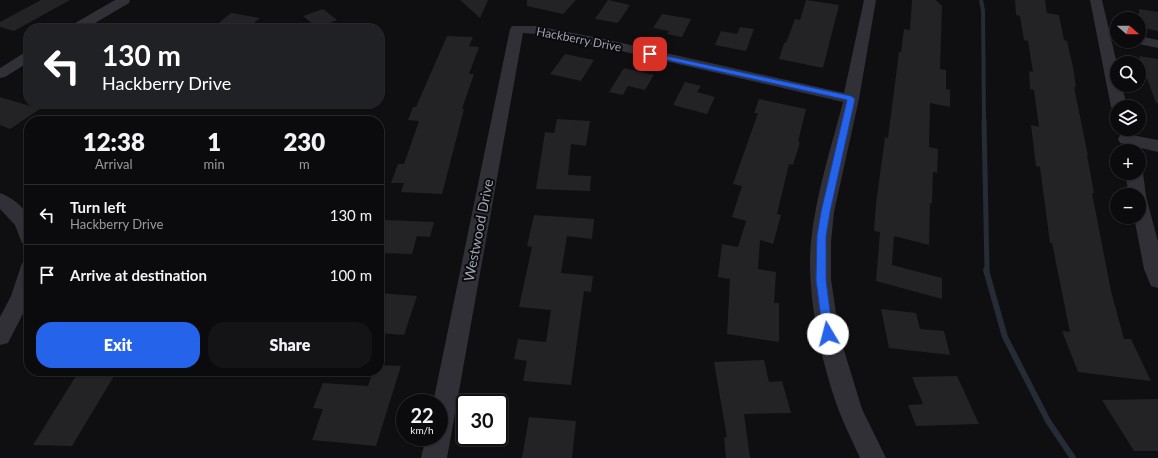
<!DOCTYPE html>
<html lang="en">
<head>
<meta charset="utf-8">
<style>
  body { margin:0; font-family:Lato,sans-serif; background:#141416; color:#f1f3f6; height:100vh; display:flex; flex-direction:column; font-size:15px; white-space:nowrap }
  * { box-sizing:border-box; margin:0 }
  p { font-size:13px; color:#9a9b9d }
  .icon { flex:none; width:22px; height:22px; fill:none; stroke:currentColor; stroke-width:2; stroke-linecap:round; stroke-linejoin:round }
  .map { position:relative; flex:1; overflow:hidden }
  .details { position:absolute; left:24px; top:116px; width:360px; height:260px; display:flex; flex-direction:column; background:#0b0b0d; border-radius:16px; box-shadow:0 1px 3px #0004,0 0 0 1px #2b2b2e }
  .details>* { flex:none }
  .banner { position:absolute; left:24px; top:24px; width:360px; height:84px; border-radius:16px; box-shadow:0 1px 3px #0004,0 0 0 1px #2b2b2e; background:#202124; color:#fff; overflow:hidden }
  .needle { width:26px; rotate:111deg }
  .buttons { position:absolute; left:1110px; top:12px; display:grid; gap:8px }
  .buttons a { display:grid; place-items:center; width:36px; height:36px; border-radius:50%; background:#0b0b0d; box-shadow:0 1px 3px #0004,0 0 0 1px #2b2b2e; font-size:20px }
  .speed { position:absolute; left:396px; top:394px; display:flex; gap:8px; font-size:20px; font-weight:700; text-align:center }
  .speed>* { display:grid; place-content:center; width:52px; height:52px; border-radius:50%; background:#0b0b0d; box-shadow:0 1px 3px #0004,0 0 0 1px #2b2b2e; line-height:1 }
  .speed small { font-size:10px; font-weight:400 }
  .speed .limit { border:2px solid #111; border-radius:6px; background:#fff; color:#111 }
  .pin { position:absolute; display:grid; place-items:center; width:34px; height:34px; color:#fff; margin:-17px; border-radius:8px; box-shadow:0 2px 6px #0006 }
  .me { position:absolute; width:44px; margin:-22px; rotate:352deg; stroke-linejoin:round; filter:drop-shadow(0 0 3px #0008) }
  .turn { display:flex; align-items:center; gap:14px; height:84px; padding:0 12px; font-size:18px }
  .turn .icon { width:52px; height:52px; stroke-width:2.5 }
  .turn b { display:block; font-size:28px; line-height:34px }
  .eta { display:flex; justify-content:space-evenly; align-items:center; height:68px; text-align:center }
  .eta b { font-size:24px; font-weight:800; line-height:28px }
  .primary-button { display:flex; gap:8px; margin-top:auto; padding:8px 12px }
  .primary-button a { flex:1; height:46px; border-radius:16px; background:#2563eb; color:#fff; font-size:16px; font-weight:800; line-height:46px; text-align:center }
  .primary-button a+a { background:#141416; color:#f1f3f6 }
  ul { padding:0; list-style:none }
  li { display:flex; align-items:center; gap:12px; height:60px; padding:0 12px; border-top:1px solid #2b2b2e }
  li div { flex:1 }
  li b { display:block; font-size:15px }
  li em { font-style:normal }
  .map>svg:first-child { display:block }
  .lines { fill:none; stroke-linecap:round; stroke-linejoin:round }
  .stream-far2 { stroke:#252c35; stroke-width:4 }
  .stream-far1 { stroke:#252c35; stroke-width:5 }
  .stream { stroke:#252c35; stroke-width:6 }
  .building { fill:#232225 }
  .minor { fill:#303036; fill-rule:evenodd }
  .route { fill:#2563eb; stroke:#184099 }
  .labels { text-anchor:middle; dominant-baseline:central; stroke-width:4; stroke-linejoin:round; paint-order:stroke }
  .far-street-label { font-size:12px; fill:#9fa3b3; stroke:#0b0a0c }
  .street-label { font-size:14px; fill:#9fa3b3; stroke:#0b0a0c }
</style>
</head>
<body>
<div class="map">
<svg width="1158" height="458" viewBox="0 0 1158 458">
  <rect width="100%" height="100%" fill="#0f0f11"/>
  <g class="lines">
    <path class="stream-far2" d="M981,0L983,10L984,121"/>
    <path class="stream-far1" d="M984,120L987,271"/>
    <path class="stream" d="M986,270L1005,337L1048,421L1073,458"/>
  </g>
  <path class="building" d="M41,0H70L14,31L0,27V22Z
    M460,0H488L480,18Z
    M527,0H576L563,14L527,6Z
    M608,0L630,5L618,23L595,19Z
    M806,0L839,5L823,68L779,59L784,43H786L795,19L800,20Z
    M912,0H936L942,6L940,69L946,70V89L950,90V107L930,103L929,147L938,149L937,173L933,172L932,204L930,203L929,245L894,236L892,265L942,278V299L876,281L880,232L874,231L876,204L885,137L888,138L899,52H901L904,29L910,30Z
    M1015,0H1045L1047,13L1059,15L1064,40L1067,41L1073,67L1076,87H1074L1088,156L1087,155L1094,193H1092L1111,291L1124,339H1131L1151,381L1078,372L1062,331L1070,332L1052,243H1050L1040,167L1036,166L1031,125L1039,127L1034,90L1030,89L1029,71L1033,72L1028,41L1024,40L1020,16L1016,15Z
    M323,9L337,20L317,28L303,16Z
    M1139,9L1158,12V31L1139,27Z
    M231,13L260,18L247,29L215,26Z
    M662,14L691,19L682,37L667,34L669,31L653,28Z
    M740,27L754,29L746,51L715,45L721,31L737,34Z
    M447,36L473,37L469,46L479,47L469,74H474L462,109H464L442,194L401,192L404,183H391L398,164H404L419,121L408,120L413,107H416Z
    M565,54L594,60L581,81L550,74Z
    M1139,56L1158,59V103H1156Z
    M624,68L654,75L645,90L628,86L623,95L609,92Z
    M685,82L701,86L697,92L715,97L707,114L673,105Z
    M0,97L40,109L10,129L0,125Z
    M759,99L806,109L798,142H800L793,165L789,164L777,214L781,215L773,244L760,240L758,269L776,272L774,303H779V342L727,334L730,279L718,277L722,244L738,247L746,221L732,217L742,186L733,184L758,113H754Z
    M557,119L590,121L586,146L571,144L568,175L591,176L590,191L536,189L545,132L554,133Z
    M534,215L594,219L592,239L567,236L561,273L593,276L591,292L584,291L571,385L523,381L527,361L514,359L518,339L546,342L551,310L519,307L532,247L527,246Z
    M385,220L434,222L430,237L417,236L412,254L379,253V236Z
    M379,293L417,296L404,335L379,333Z
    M881,309L916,313L920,329L944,331L950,355L889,348Z
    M764,360L769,382L782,381L791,413L744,414L750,458H726L724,437L727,438L714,362Z
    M379,365L401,366L376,446L312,440L323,409L313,408L323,383L368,386L373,371H379Z
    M79,371H117L72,446L33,445Z
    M957,376L979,424L916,426L908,405L923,404L912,377Z
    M1158,399V451H1134L1102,400Z
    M529,417L576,421L572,458H522Z"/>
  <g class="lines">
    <path class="minor" d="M115,0H130L129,3L85,29H68L70,26Z
      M864,0H876L859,99L834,212L831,242V279L839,334L862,409L886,458H860C853,442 845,427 839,411C821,361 806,294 811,241C816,194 831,148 843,102L604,47L536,34L523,33L447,458H421L426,437H439V403H433L510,29L512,26H536L604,39L844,93Z
      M1090,0H1102L1117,64V85H1122L1127,107H1117V111L1113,110L1111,107Z
      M1139,36L1158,40V48L1134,43L1133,41H1139Z
      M29,52V62L5,77L0,78V68L24,53Z
      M1126,134L1158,140V152L1120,143L1118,139L1120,135Z
      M1139,168L1143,173L1146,196L1158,242V288L1151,286L1144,269L1134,217H1139V195H1129L1125,173H1139Z
      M0,193C12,197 22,206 29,216V245L22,243L15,225L0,209Z
      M29,261V302L8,343L0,345V317L11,296L22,263Z"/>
  </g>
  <path class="route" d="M648,52L851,96L855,99L830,212L826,236V280L833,334L832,337L828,338L824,337L823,334L816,280L817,236L821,212L847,100L650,56L648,55Z"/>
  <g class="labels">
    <g class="far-street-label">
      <text transform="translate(579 39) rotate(11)">Hackberry Drive</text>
    </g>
    <g class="street-label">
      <text transform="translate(478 230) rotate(-79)">Westwood Drive</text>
    </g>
  </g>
</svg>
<div class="buttons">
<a><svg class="needle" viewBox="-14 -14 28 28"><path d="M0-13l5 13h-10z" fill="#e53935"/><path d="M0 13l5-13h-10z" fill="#9a9b9d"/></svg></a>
<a><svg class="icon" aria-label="search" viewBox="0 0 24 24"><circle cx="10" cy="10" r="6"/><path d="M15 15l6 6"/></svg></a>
<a><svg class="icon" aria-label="layers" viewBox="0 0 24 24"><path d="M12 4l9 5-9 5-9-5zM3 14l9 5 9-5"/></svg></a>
<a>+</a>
<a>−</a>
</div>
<div class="speed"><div>22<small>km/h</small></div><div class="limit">30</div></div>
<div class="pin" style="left:650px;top:54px;background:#d93025"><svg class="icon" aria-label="arrive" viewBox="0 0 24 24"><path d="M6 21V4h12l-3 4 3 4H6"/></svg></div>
<svg class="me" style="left:828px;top:334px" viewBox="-20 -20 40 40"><circle r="19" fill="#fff"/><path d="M0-13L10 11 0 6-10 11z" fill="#2563eb"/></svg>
<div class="banner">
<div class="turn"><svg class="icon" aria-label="left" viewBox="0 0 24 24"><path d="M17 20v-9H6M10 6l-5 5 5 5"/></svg><div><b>130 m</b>Hackberry Drive</div></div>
</div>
<section class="details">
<div class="eta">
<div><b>12:38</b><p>Arrival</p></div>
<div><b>1</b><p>min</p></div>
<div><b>230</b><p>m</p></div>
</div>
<ul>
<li><svg class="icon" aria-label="left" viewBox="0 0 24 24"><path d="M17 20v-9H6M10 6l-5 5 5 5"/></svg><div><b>Turn left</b><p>Hackberry Drive</p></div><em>130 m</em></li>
<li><svg class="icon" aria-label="arrive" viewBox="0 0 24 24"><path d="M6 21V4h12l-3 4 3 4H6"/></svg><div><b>Arrive at destination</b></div><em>100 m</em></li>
</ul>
<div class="primary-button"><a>Exit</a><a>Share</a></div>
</section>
</div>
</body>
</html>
